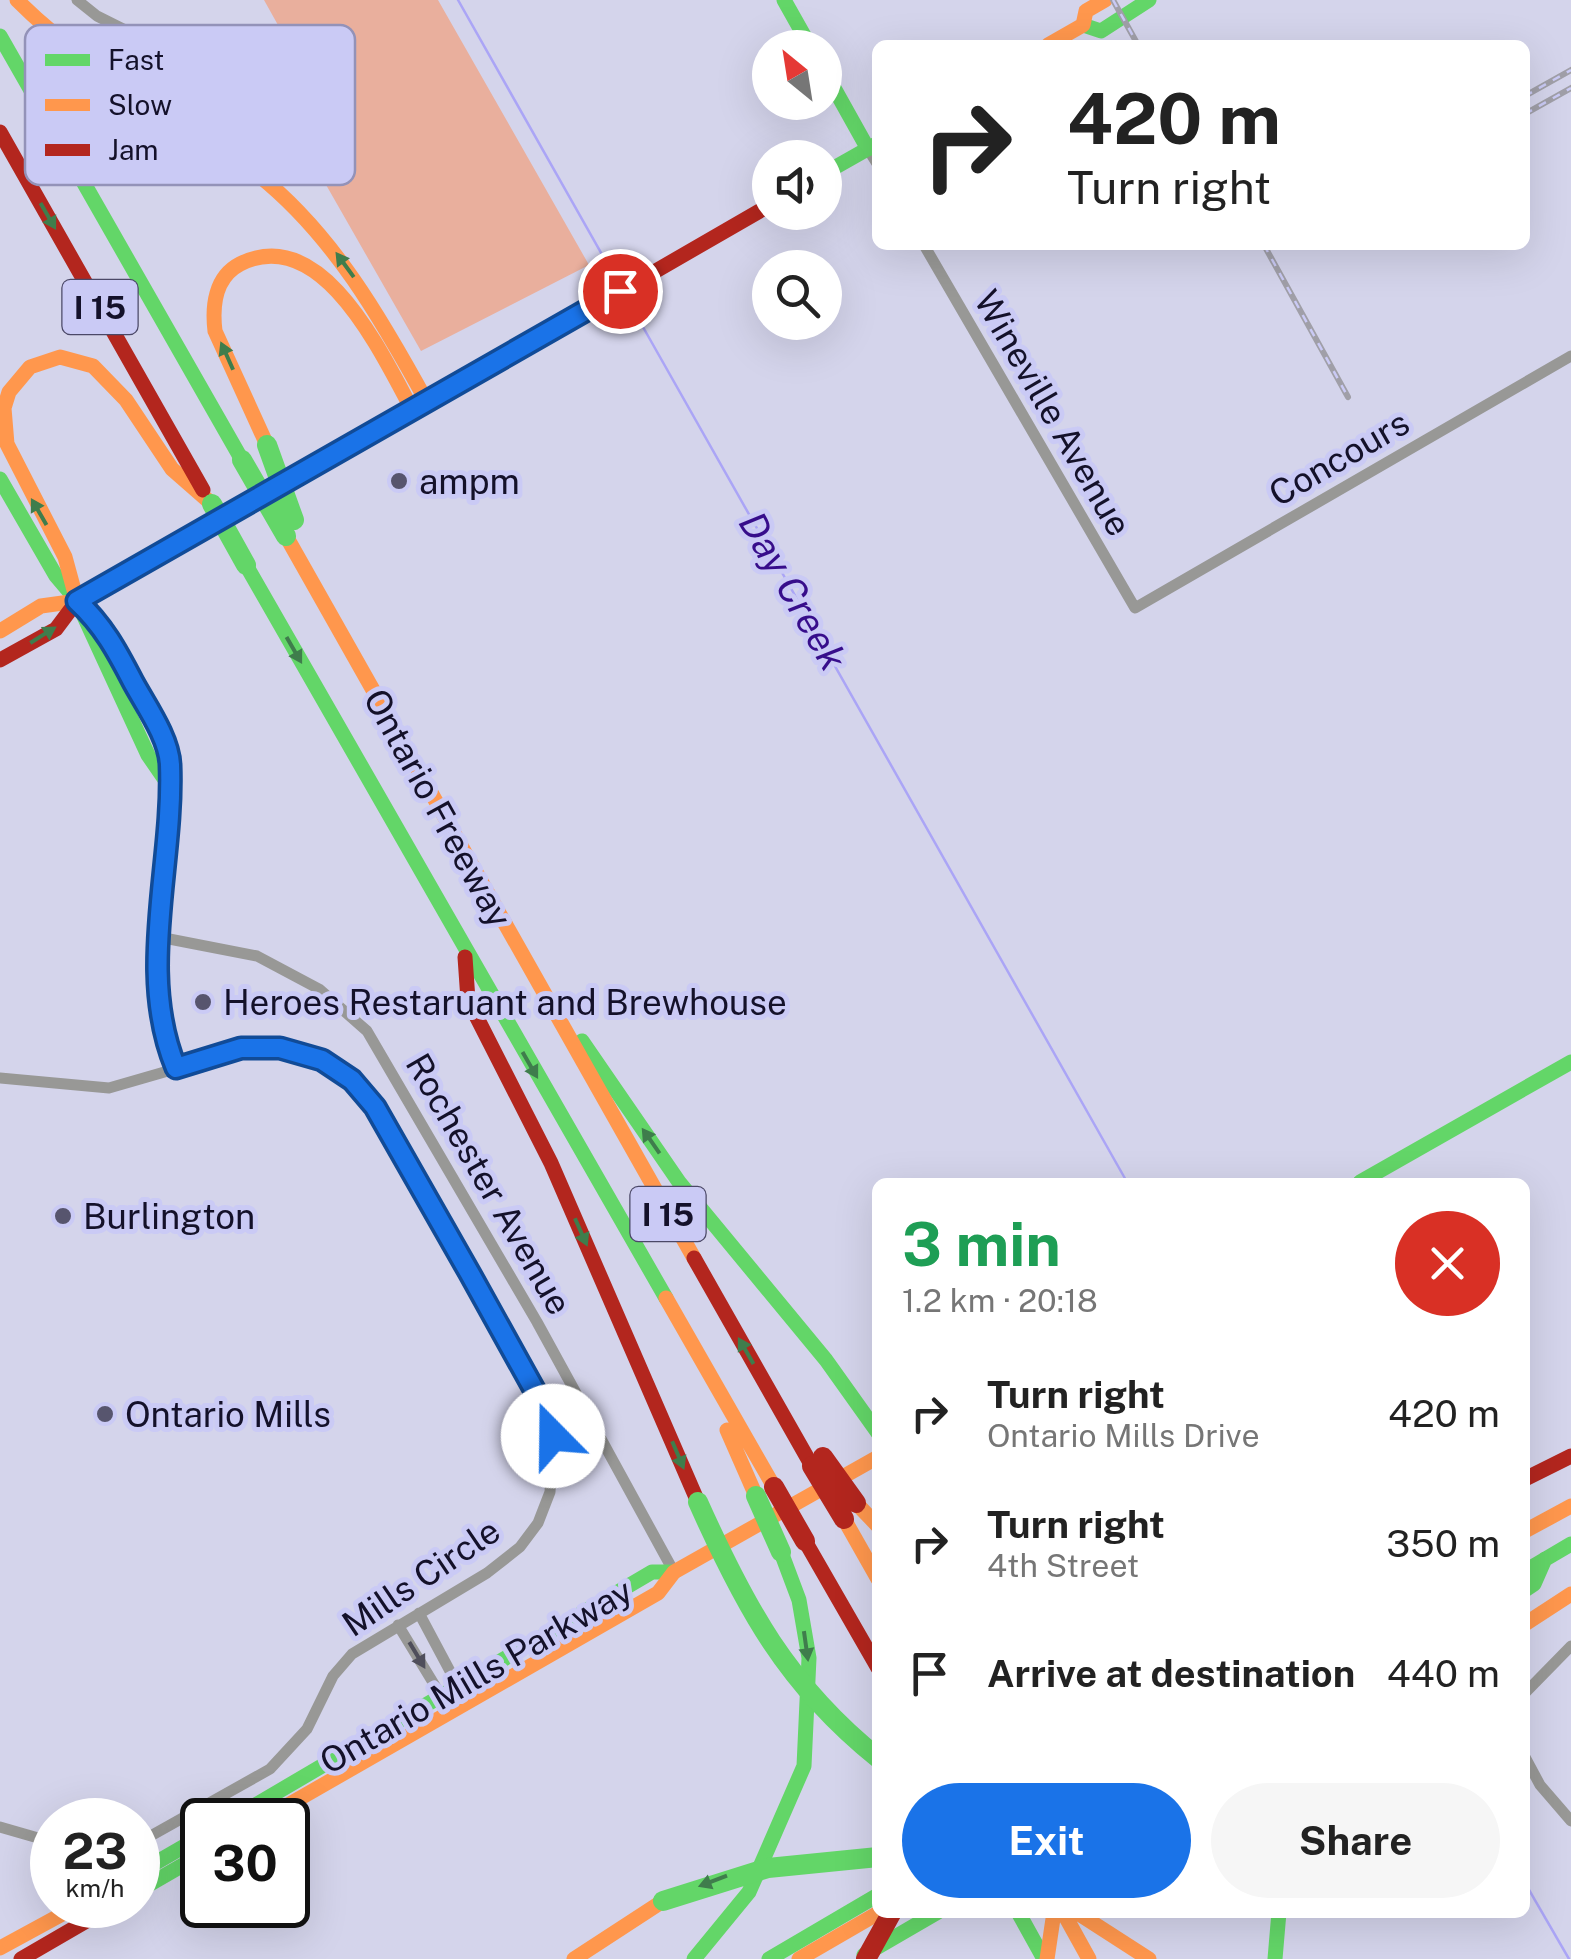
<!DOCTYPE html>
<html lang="en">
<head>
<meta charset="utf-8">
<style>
  body { margin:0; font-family:"Public Sans",sans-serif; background:#f6f6f6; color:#222; height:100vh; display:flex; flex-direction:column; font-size:38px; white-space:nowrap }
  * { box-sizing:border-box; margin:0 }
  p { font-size:32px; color:#767676 }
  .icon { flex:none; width:55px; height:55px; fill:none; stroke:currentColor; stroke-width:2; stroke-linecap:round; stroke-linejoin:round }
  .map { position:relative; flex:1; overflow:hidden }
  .drawer { position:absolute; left:872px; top:1178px; width:658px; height:740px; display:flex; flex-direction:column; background:#fff; border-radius:15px; box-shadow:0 10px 40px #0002 }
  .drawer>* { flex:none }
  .guide { position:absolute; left:872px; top:40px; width:658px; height:210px; border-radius:15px; box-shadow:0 10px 40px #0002; background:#fff; color:#222; overflow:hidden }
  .needle { width:65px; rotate:330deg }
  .tools { position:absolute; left:752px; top:30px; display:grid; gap:20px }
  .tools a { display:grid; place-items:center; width:90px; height:90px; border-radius:50%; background:#fff; box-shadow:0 10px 40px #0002; font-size:50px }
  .speed { position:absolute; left:30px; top:1798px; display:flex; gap:20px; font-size:50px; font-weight:700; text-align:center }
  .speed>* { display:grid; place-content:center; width:130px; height:130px; border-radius:50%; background:#fff; box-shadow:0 10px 40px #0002; line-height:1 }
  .speed small { font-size:25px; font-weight:400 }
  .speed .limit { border:5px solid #111; border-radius:15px; background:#fff; color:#111 }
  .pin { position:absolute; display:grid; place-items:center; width:85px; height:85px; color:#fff; margin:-42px; border:5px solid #fff; border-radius:50%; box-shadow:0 2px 10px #0007 }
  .me { position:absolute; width:110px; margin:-55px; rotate:338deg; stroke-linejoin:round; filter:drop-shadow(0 0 8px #0008) }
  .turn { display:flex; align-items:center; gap:35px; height:210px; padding:0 30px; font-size:45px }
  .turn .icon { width:130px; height:130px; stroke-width:2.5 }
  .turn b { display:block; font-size:70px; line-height:85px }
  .round { display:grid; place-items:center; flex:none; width:105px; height:105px; border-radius:52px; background:#f6f6f6 }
  .overview { display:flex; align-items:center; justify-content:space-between; height:170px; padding:0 30px }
  h1 { font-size:60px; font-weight:700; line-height:75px; color:#1e9e55 }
  .button { display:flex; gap:20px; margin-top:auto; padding:20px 30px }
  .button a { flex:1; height:115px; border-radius:60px; background:#1a73e8; color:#fff; font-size:40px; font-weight:700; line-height:115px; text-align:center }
  .button a+a { background:#f6f6f6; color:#222 }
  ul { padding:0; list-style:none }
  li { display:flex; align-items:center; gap:30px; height:130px; padding:0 30px }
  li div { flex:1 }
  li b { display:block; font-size:38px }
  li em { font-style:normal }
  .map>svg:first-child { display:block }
  .green { fill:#e9af9d }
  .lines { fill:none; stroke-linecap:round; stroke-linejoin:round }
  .stream { stroke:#aba5f6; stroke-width:2.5 }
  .street { stroke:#989896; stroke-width:11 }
  .fast { stroke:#63d668; stroke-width:15 }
  .slow { stroke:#ff974d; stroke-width:15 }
  .jam { stroke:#b3261e; stroke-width:15 }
  .rail-casing { stroke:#a09fa8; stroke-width:6 }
  .rail { stroke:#cacaf5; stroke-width:2.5; stroke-dasharray:8; stroke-linecap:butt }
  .fast-bridge { stroke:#63d668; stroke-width:20 }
  .jam-bridge { stroke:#b3261e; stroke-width:20 }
  .oneway { fill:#3f7d4c }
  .oneway2 { fill:#4f4e5b }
  .route-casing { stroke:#114b97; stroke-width:25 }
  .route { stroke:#1a73e8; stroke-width:18 }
  .poi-dot { fill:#57556e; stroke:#cacaf5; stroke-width:4 }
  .labels { text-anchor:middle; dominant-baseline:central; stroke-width:10; stroke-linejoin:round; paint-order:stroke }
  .shield { fill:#cacaf5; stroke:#4b4867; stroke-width:2.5 }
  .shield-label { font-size:32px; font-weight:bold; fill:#14112a }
  .street-label { font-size:35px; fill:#14112a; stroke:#cacaf5 }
  .poi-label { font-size:35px; fill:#14112a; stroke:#cacaf5; text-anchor:start }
  .water-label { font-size:38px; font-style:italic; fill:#370d8b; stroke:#cacaf5 }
  .key { fill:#cacaf5; stroke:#9392b8; stroke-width:2.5 }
  .key-label { font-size:28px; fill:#14112a }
</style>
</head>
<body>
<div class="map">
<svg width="1571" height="1959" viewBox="0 0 1571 1959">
  <rect width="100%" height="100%" fill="#d4d4eb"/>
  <path class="green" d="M264,0H438L589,265L421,351L321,176L255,121L312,86Z"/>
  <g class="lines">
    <path class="stream" d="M458,0L617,281
      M626,297L1127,1182
      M1525,1883L1569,1959"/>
    <path class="street" d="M77,0L97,16L157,46
      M868,149L878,165
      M924,245L1135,608L1571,356
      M159,937L257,956L319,989L367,1031L537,1322L674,1572
      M0,1078L109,1088L251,1047H280L331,1064L375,1107L518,1360L553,1436L550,1492L538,1523L520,1547L487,1573L352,1654L333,1676L307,1729L270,1769L138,1843
      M419,1613L467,1703
      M398,1625L451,1712
      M1525,1693L1571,1646
      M1525,1757L1540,1785L1571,1821
      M0,1827L52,1842"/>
    <path class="fast" d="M784,0L811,48
      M1083,25L1101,31L1149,0
      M0,36L242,460
      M825,72L868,149
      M825,173L878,143
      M0,479L56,576L73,596
      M246,565L666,1298
      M77,601C107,630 162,716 169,758C175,791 168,830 165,864C158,935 155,999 176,1068
      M77,601L148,755L168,784
      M582,1041L679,1182L826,1360L878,1433
      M1360,1182L1571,1062
      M1525,1571L1571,1544
      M1525,1590L1534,1584L1545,1559
      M230,1820L652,1572H674
      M138,1873L202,1836
      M138,1891L202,1854
      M1018,1912L1044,1959
      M864,1955L938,1912
      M694,1959L749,1892L804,1766L809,1658L799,1600L781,1552
      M769,1959L878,1895
      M1275,1959L1279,1912"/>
    <path class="slow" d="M17,0C88,72 178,112 257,174C333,234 382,320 428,404
      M1048,45L1083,25L1086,11L1105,0
      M267,445L215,331C212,306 215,277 240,264C323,222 383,357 414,413
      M286,536L694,1258
      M77,601L65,557L7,444L4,408L9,392L30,367L60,357L93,366L126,400L172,469L212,504
      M0,631L41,606L77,601L155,560L415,410
      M666,1298L774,1487
      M727,1430L756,1496
      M856,1503L878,1526
      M844,1519L878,1579
      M1525,1531L1571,1506
      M1525,1624L1571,1594
      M262,1820L658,1593L674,1572L878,1457
      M1063,1912L1089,1959
      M1076,1912L1149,1959
      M0,1948L79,1905
      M574,1959L663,1901
      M799,1959L880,1912
      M1047,1959L1054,1912"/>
    <path class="jam" d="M0,132L203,490
      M415,410L770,205
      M0,660L56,629L77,601
      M465,957L468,1000L551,1163L698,1502
      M694,1258L812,1466
      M1525,1479L1571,1456
      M805,1541L878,1668
      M21,1959L114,1905"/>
    <g class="rail-casing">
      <path id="rail" d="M1113,0L1138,45
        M1525,96L1571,70
        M1525,114L1571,88
        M1264,245L1348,397"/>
    </g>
    <use href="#rail" class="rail"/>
    <path class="fast-bridge" d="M267,445L294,520
      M242,460L286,536
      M212,504L246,565
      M756,1496L781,1552
      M698,1502C745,1607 787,1685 878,1758
      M663,1901L768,1868L878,1857"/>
    <path class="jam-bridge" d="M823,1457L856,1503
      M812,1466L844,1519
      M774,1487L805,1541
      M866,1959L892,1912"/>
  </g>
  <defs><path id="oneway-solid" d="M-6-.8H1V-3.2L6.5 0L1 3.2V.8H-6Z" transform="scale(2.5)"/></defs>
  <g class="oneway">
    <use href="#oneway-solid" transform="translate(48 216) rotate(60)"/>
    <use href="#oneway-solid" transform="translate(345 265) rotate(-126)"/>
    <use href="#oneway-solid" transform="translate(227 356) rotate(-114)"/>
    <use href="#oneway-solid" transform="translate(39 512) rotate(-120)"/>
    <use href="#oneway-solid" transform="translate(43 635) rotate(-32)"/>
    <use href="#oneway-solid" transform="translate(294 650) rotate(60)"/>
    <use href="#oneway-solid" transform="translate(530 1065) rotate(60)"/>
    <use href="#oneway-solid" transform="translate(651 1141) rotate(-125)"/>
    <use href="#oneway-solid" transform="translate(581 1232) rotate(66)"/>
    <use href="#oneway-solid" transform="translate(746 1351) rotate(-120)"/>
    <use href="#oneway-solid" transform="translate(678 1455) rotate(67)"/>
    <use href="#oneway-solid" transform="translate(806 1646) rotate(82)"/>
    <use href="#oneway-solid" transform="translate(713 1881) rotate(159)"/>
  </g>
  <use class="oneway2" href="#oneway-solid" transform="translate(417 1655) rotate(59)"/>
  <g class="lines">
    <g class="route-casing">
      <path id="route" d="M553,1436L540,1400L469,1272L375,1107L352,1080L322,1060L280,1048H241L176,1068C136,972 174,865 170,765C169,738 146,706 133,682C117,651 103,625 77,601L620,291"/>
    </g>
    <use href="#route" class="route"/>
  </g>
  <g class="poi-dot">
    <circle cx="399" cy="481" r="10"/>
    <circle cx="203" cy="1002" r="10"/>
    <circle cx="63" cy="1216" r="10"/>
    <circle cx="105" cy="1414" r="10"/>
  </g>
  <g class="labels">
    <g class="shield">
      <rect x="62.5" y="280" width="75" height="54" rx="8"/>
      <rect x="630.5" y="1187" width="75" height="54" rx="8"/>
    </g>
    <g class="shield-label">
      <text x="100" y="307">I 15</text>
      <text x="668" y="1214">I 15</text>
    </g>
    <g class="street-label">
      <text transform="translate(1053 413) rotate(60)">Wineville Avenue</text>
      <text transform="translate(1339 458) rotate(-30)">Concours</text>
      <text transform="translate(438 808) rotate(61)">Ontario Freeway</text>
      <text transform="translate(489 1184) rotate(60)">Rochester Avenue</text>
      <text transform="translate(421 1577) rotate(-34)">Mills Circle</text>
      <text transform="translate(476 1676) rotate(-30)">Ontario Mills Parkway</text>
    </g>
    <g class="poi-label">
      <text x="419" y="481">ampm</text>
      <text x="223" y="1002">Heroes Restaruant and Brewhouse</text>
      <text x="83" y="1216">Burlington</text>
      <text x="125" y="1414">Ontario Mills</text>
    </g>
    <g class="water-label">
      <text transform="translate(793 591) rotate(60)">Day Creek</text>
    </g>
  </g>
  <rect x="25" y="25" width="330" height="160" rx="15" class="key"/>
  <rect x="45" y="54" width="45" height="12" fill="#63d668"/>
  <rect x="45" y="99" width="45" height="12" fill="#ff974d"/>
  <rect x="45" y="144" width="45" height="12" fill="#b3261e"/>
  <g class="key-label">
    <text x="108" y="70">Fast</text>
    <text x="108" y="115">Slow</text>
    <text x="108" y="160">Jam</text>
  </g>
</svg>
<div class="tools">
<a><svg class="needle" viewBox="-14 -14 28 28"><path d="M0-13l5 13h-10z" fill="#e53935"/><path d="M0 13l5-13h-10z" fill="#767676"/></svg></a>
<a><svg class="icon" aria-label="sound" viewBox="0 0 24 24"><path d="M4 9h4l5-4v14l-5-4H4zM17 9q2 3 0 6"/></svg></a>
<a><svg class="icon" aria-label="search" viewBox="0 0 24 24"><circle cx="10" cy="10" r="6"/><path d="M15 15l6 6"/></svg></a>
</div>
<div class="speed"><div>23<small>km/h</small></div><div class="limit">30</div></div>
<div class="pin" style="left:620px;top:291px;background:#d93025"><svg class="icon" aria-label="arrive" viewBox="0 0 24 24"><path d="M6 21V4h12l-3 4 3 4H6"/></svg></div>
<svg class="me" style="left:553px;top:1436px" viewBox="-20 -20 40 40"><circle r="19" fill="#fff"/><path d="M0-13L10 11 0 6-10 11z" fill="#1a73e8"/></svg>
<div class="guide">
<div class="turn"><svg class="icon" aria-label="right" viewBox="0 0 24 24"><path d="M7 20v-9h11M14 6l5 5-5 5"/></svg><div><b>420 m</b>Turn right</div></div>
</div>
<section class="drawer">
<div class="overview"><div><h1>3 min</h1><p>1.2 km · 20:18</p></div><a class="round" style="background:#d93025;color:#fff"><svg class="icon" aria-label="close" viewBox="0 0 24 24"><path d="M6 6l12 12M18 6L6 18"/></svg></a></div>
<ul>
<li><svg class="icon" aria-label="right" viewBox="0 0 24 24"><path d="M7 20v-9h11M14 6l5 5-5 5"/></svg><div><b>Turn right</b><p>Ontario Mills Drive</p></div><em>420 m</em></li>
<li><svg class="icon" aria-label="right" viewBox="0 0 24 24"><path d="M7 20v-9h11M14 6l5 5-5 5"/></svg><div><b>Turn right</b><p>4th Street</p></div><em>350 m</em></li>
<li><svg class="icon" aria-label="arrive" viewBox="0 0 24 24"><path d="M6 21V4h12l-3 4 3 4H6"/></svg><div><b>Arrive at destination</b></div><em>440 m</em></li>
</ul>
<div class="button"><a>Exit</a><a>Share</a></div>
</section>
</div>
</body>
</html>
